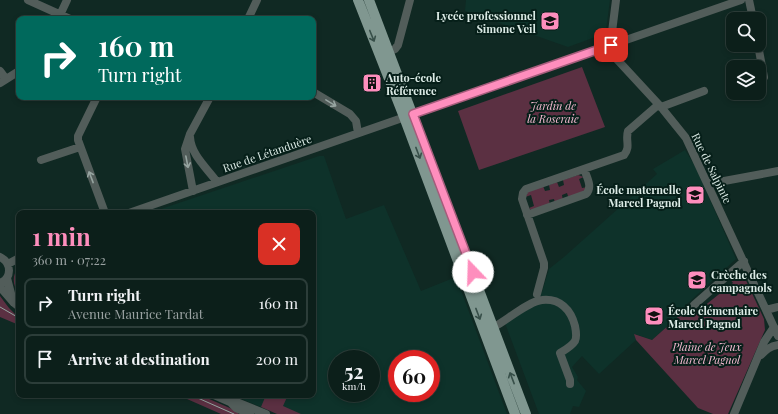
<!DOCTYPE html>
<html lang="en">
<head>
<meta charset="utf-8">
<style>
  body { margin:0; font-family:"Playfair Display",serif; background:#152723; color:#f1f3f6; height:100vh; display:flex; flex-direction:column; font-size:15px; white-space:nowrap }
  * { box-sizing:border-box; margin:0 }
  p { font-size:13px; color:#9aa2a2 }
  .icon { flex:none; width:22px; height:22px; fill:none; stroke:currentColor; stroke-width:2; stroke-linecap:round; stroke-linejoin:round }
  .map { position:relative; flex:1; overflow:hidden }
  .details { position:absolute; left:16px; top:210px; width:300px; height:188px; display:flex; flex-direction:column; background:#0c1f1a; border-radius:8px; box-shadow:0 2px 6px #0003,0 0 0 1px #2c3d39 }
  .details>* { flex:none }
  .banner { position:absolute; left:16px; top:16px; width:300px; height:84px; border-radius:8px; box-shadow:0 2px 6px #0003,0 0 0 1px #2c3d39; background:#00695c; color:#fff; overflow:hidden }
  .tools { position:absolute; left:726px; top:12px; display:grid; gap:8px }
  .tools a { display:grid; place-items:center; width:40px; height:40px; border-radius:8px; background:#0c1f1a; box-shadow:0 2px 6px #0003,0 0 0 1px #2c3d39; font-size:20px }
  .speed { position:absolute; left:328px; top:350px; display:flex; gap:8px; font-size:20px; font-weight:700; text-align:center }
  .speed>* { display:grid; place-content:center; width:52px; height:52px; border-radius:50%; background:#0c1f1a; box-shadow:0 2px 6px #0003,0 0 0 1px #2c3d39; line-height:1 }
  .speed small { font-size:10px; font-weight:400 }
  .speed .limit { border:6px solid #d22; background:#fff; color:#111 }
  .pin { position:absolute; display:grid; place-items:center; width:34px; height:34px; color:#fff; margin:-17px; border-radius:8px; box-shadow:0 2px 6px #0006 }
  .me { position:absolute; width:44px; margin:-22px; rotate:339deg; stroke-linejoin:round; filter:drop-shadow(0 0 3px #0008) }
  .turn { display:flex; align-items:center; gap:14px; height:84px; padding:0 16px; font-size:18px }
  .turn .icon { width:52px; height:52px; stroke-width:2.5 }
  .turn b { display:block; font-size:28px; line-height:34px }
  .round { display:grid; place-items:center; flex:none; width:42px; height:42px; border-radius:8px; background:#152723 }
  .headline { display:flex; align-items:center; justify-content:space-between; height:68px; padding:0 16px }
  h1 { font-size:24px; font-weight:700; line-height:30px; color:#fe8ebd }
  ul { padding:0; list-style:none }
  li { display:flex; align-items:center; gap:12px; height:50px; margin:0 8px 6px; padding:0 8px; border:2px solid #2c3d39; border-radius:8px }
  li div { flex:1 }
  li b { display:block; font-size:15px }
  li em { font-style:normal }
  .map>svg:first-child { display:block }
  .built { fill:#0e322a; fill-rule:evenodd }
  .green { fill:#5b3042 }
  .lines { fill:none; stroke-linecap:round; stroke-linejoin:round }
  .minor { stroke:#525d5a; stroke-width:8 }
  .major { stroke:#809790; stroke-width:10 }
  .tram { stroke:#94a6a1; stroke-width:1 }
  .oneway { stroke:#374f49 }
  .oneway2 { stroke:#96a4a0 }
  .route-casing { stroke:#a55c7b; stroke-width:10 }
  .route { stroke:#fe8ebd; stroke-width:7 }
  .labels { text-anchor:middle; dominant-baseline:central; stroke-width:4; stroke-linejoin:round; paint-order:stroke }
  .poi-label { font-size:11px; font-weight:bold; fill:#dbeae5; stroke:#061f19; text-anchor:start }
  .park-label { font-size:11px; font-style:italic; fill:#f5bad1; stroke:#061f19 }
  .street-label { font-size:11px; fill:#dbeae5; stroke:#061f19 }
</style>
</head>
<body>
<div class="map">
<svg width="778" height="414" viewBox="0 0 778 414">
  <rect width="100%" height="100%" fill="#102923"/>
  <path class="built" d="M466,0H610L606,30L601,35L568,47L465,11Z
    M685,150L695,166L736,259L687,304L689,307L652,340L635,334L636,340L599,374L582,356L572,367L578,377L577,380L586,391L579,407L573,406L570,414H539L505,323L535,305L542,292L549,269L564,257L657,174L653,169Z
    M319,156H324L346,219L384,205L421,291L456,277L507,414H277L233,395H313V213H149ZM337,359H371V393H337ZM397,359H431V393H397Z"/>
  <path class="green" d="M582,67L605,127L479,170L458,111Z
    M578,175L584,177L579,179L582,188L588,187L587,189L569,199L567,193L562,195L563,201L555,203L554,199L549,200L550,205L531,210L529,208L534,206L531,195L525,197L528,192L543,186L545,191L550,190L549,185L557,182L559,187L564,185L563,180Z
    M19,267V295C13,285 11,276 19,267Z
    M739,273L743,274L764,319L765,330L728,414H713L698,408L636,340L634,334L652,340L689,307L696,310L703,307L733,283L730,279Z
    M0,296L9,308L19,318V325L0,317Z
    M178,395H200L239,412L238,414H221Z
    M266,395H288L283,406L301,414H277L261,407Z"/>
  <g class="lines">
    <path class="minor" d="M28,0L70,19
      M616,0L611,40L612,54L661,107L686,138L778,336
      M749,0L753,19
      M60,15L67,0
      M248,19L257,0
      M758,45L764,77
      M388,52L395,49L398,45L410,0
      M0,71L6,79
      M0,83L19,71
      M313,92L350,114L356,121L358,133
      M97,97L78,136V140L105,213
      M661,107L704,91
      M190,137C191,155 207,168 217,182
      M41,160L80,147
      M708,184L778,171
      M193,191L185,149L190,134L210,97
      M129,213L741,0
      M527,215L586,194C593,187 587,178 584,169
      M0,257C12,263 12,278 0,283
      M8,264L19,258
      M7,278L13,301
      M0,287L14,303L19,307
      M537,294L544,268V263L522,199L523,193L526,189L624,155C631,147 625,140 628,131L658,105
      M694,305L744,261
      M766,310L778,307
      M494,327C507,320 529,301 542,300C560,298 571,310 575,326C576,331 577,337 575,341C572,346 565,350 560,353L570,380V384
      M761,355C766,350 770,346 778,345
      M214,395L230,402L239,403L266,414
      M232,404L236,408L250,414
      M734,414L764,342L774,327"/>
    <path class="major" d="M358,0L404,117L515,414
      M369,0L526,414"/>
    <path class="tram" d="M0,307L19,318
      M191,395L234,414"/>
  </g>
  <defs><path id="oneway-shaft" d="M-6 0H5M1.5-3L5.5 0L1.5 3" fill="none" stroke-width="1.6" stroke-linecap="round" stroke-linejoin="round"/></defs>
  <g class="oneway">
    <use href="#oneway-shaft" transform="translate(372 36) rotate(68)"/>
    <use href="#oneway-shaft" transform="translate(418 153) rotate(69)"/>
    <use href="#oneway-shaft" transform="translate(478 314) rotate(69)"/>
    <use href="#oneway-shaft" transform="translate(512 378) rotate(-111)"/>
  </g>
  <g class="oneway2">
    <use href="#oneway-shaft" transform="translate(331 103) rotate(31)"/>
    <use href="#oneway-shaft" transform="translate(187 162) rotate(79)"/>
    <use href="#oneway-shaft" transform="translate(91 177) rotate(-111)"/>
  </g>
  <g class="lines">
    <g class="route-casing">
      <path id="route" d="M473,272L413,114L611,45"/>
    </g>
    <use href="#route" class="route"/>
  </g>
  <defs>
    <g id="school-square" transform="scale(1)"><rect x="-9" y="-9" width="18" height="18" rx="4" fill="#fe8ebd" stroke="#061f19"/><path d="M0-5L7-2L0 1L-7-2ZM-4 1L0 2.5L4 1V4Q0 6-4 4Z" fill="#111"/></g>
    <g id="building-square" transform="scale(1)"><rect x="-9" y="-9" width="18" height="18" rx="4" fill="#fe8ebd" stroke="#061f19"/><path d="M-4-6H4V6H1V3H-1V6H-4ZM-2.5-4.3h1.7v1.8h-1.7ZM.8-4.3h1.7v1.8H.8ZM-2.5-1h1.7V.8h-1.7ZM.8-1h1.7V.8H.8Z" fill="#111"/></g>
  </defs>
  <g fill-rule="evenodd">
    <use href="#school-square" x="550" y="21"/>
    <use href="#building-square" x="372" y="83"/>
    <use href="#school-square" x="695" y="195"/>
    <use href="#school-square" x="697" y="280"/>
    <use href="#school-square" x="654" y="316"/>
  </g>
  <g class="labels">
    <g class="poi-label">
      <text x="536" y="15" text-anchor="end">Lycée professionnel<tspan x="536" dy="13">Simone Veil</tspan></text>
      <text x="386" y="77">Auto-école<tspan x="386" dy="13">Référence</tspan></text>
      <text x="681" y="189" text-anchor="end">École maternelle<tspan x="681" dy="13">Marcel Pagnol</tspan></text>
      <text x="711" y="274">Crèche des<tspan x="711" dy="13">campagnols</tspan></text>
      <text x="668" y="310">École élémentaire<tspan x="668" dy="13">Marcel Pagnol</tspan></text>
    </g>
    <g class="park-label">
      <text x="553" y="105">Jardin de<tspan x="553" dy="13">la Roseraie</tspan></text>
      <text x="707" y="346">Plaine de Jeux<tspan x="707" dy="13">Marcel Pagnol</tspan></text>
    </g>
    <g class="street-label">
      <text transform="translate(267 153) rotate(-19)">Rue de Létanduère</text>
      <text transform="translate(712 168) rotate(64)">Rue de Salpinte</text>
    </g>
  </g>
</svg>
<div class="tools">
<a><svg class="icon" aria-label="search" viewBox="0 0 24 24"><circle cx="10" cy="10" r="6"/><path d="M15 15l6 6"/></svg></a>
<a><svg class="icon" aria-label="layers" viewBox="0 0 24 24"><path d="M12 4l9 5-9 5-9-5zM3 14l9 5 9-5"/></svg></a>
</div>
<div class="speed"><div>52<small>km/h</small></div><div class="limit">60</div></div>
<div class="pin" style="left:611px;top:45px;background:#d93025"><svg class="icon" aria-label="arrive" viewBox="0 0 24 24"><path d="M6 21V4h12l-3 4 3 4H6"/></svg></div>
<svg class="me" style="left:473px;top:272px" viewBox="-20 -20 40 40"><circle r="19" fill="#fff"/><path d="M0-13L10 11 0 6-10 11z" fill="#fe8ebd"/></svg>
<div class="banner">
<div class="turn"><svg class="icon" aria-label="right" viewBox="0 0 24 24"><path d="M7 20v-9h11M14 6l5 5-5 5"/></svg><div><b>160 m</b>Turn right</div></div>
</div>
<section class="details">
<div class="headline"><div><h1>1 min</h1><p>360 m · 07:22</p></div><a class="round" style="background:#d93025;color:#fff"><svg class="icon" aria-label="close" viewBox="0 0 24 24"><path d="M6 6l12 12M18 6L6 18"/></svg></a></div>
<ul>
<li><svg class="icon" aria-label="right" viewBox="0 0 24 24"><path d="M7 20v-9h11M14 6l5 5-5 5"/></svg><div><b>Turn right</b><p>Avenue Maurice Tardat</p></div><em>160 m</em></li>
<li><svg class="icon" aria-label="arrive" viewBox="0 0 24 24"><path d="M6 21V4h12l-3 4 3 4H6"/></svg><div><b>Arrive at destination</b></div><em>200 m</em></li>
</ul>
</section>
</div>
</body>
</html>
